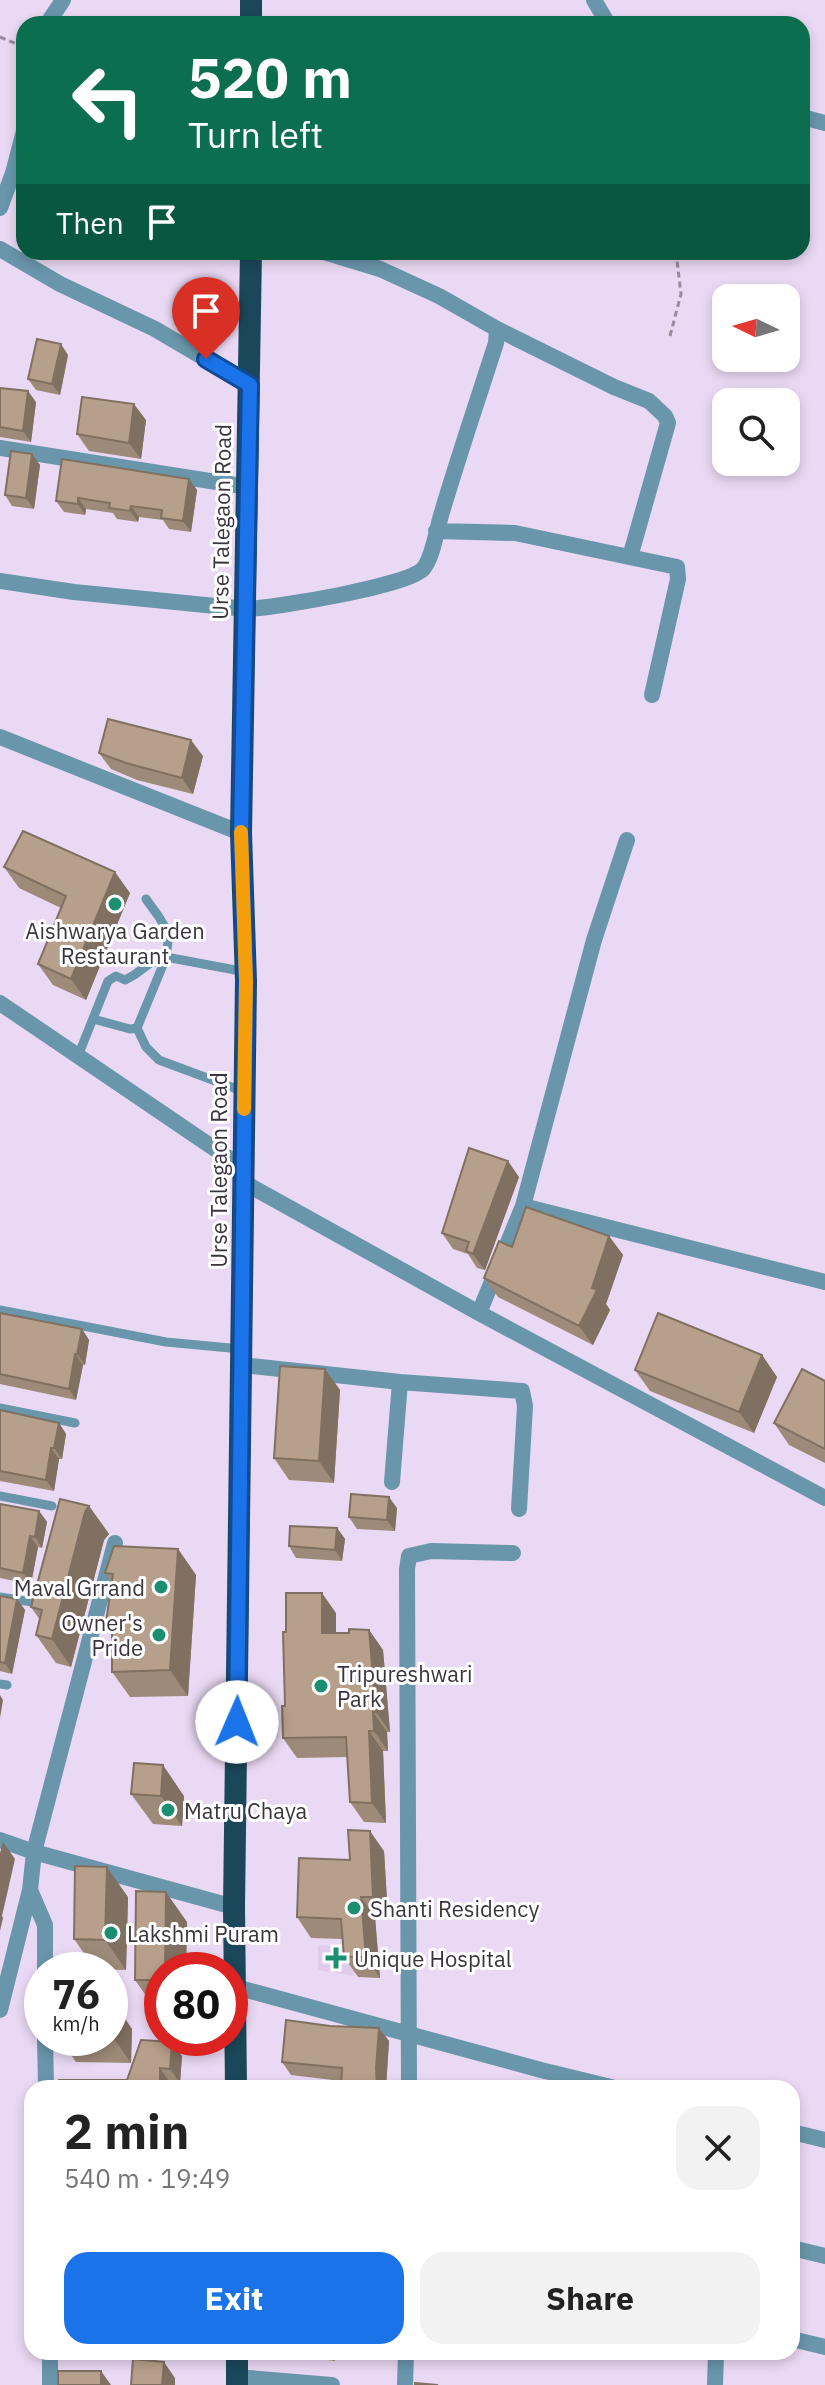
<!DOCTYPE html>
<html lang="en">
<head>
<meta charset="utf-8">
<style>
  body { margin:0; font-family:"IBM Plex Sans",sans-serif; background:#f2f2f2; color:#222; height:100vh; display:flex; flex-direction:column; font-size:30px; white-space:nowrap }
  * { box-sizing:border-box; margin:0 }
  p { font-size:26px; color:#767676 }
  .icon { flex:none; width:44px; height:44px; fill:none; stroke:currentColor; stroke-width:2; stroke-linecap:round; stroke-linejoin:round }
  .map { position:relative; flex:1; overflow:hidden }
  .side { position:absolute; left:24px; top:2080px; width:776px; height:280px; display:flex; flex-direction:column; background:#fff; border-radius:24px; box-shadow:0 4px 12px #0003 }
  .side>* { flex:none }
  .banner { position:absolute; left:16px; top:16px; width:794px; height:244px; border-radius:24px; box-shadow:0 4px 12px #0003; background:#0b6e4f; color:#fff; overflow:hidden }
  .needle { width:52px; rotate:275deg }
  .buttons { position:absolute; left:712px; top:284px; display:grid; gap:16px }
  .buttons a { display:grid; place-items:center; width:88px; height:88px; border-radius:16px; background:#fff; box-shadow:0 4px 12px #0003; font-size:40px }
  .speed { position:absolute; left:24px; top:1952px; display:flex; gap:16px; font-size:40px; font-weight:700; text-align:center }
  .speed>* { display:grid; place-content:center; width:104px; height:104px; border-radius:50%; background:#fff; box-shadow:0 4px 12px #0003; line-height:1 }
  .speed small { font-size:20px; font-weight:400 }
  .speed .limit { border:12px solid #d22; background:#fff; color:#111 }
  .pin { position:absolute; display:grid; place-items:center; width:68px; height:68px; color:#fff; margin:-82px -34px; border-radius:50% 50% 50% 0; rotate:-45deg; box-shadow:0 0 8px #0007 }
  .pin .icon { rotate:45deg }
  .me { position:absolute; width:88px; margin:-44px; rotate:1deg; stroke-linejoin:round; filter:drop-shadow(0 0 6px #0008) }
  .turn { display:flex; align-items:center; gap:28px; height:168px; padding:0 40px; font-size:36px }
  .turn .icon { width:104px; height:104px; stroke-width:2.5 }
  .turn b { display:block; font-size:56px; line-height:68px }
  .then { display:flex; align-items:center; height:76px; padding:0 40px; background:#0003; gap:16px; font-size:30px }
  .round { display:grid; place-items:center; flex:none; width:84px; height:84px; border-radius:24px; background:#f2f2f2 }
  .overview { display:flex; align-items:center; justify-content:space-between; height:136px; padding:0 40px }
  h1 { font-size:48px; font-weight:800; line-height:60px }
  .primary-button { display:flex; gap:16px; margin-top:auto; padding:16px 40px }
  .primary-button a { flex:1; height:92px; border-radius:24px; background:#1a73e8; color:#fff; font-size:32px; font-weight:800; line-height:92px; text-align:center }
  .primary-button a+a { background:#f2f2f2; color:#222 }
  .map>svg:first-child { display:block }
  .built { fill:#e1cced }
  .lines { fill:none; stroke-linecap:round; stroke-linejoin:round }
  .path { stroke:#978b9e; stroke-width:3; stroke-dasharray:6 4; stroke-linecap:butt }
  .service { stroke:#6996ab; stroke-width:9 }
  .minor { stroke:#6996ab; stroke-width:16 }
  .tertiary { stroke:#6996ab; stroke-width:16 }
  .trunk { stroke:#1a485a; stroke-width:22 }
  .wall { fill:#9d8a78 }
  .shaded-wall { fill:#807061 }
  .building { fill:#b7a08b; stroke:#807061; stroke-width:2 }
  .route-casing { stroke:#114b97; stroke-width:20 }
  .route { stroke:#1a73e8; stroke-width:14 }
  .slow { stroke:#f59e0b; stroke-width:14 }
  .poi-dot { fill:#1a8f71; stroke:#fff; stroke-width:3 }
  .labels { text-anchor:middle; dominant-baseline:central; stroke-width:6; stroke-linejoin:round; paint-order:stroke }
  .street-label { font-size:22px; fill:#3a343e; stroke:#fff }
  .poi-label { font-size:22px; fill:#3a343e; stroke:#fff; text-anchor:start }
</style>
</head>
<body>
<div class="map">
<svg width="825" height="2385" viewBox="0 0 825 2385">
  <rect width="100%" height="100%" fill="#ead9f4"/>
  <path class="built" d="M318,1945L353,1947L354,1976L318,1970Z"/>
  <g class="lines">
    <path class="path" d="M0,37L24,47
      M670,336L681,294L676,252"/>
    <path class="service" d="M146,899L159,917L169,934L166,957L246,972
      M93,1019L130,1029L137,1028L165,960
      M137,1028L146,1047L159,1060L242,1091
      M78,1056L108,981L116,976L125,980L134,975L152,962L164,963
      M0,1310L166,1342L241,1349
      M0,1408L75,1423
      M0,1496L52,1506
      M0,1597L32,1602
      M0,1684L7,1685"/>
    <path class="minor" d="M47,24L63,0
      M0,208L13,173L24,131
      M0,249L60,284L155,329L250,385
      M324,252L380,269L439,296L497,329L614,387L649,401L665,416L668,423L630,557
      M0,448L248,487
      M436,531L515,533L677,567L678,579L652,695
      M0,581L74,592L246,609C275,608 407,586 423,569C433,558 437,527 442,512C459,455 478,399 496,343L497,329
      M0,737L241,833
      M243,1182L479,1313L825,1498
      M523,1206L825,1282
      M479,1313L523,1206L594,940L627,840
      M242,1365L400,1382
      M392,1482L400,1382L522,1391L525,1406L519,1509
      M0,1840L34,1852L234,1907
      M30,1890L45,1925V1970
      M236,1987L541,2070L615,2088
      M0,2010L30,1890L34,1852L115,1543
      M45,2038L46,2088
      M409,2088L407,1569L409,1556L431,1551L513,1553
      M792,2132L825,2140
      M792,2248L825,2256
      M792,2339L825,2347
      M50,2352V2385
      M237,2377L332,2385
      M405,2385L406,2352
      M715,2385L716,2352"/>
    <path class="tertiary" d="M594,0L608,24
      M802,117L825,123
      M0,1003L243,1168"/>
    <path class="trunk" d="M251,0V24
      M236,2088L234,1907L246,981L241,833L251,252
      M237,2385V2352"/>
  </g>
  <path class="wall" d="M68,355L60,395L36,390L28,379Z
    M0,388L36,402L31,442L0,437Z
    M146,420L141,459L89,451L77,434Z
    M32,454L40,465L34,509L12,506L5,495Z
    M189,479L197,490L191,532L169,529L163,520L139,517L138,522L117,519L113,513L86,509L85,515L64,512L56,501Z
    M99,753L203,756L193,794L137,780L111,769Z
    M4,867L130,893L86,1000L53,985L38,964L61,908L19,888Z
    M519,1177L485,1270L477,1268L468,1254L453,1249L442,1233Z
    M609,1236L623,1255L606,1304L610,1310L593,1345L498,1297L484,1278L512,1247Z
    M0,1313L82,1329L89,1340L85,1365H83L76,1400L0,1384Z
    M762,1355L777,1377L754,1433L650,1391L635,1370Z
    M325,1369L340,1390L334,1483L289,1480L274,1458Z
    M825,1381V1463L789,1445L774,1423Z
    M0,1410L59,1423L66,1434L62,1459H59L54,1491L0,1481Z
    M0,1504L39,1511L47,1522L42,1548L38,1547L31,1584L0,1578Z
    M89,1506L109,1534L104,1540L71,1667L56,1663L36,1635L40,1620L31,1607Z
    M397,1508L395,1531L357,1529L349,1517Z
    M337,1528L345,1539L342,1561L296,1558L289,1546Z
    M178,1549L196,1575L188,1696L130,1697L112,1672V1630L106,1622L112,1583L105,1573Z
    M0,1596L17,1599L25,1610L12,1674L0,1671Z
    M336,1613V1633H349L369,1630L383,1650L390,1732H387L388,1751H383L386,1823L364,1822L350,1802L348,1757L297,1758L283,1738L285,1706L286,1632Z
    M131,1794L184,1796L182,1826L153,1824Z
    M384,1851L388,1917H375L380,1978L358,1977L344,1957L343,1939L311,1938L297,1917L350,1860Z
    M128,1897L126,1970L95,1969L74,1939Z
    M187,1922L186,1970H162V2010H156L135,1980Z
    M111,1999L132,2029L131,2063L76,2062L59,2038H110Z
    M330,2026L379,2028L389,2041L386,2088H341V2081L291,2075L282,2062Z
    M182,2056L180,2083H170V2088H59L127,2080Z
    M294,2352H335V2361L297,2356Z"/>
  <path class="shaded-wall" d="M61,344L68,355L60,395L52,384Z
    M28,391L36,402L31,442L23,431Z
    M134,404L146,420L141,459L129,443Z
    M32,454L40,465L34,509L26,498Z
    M189,479L197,490L191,532L183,521Z
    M78,498L86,509L85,515L78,504Z
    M131,506L139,517L138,522L130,511Z
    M191,740L203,756L193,794L182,778Z
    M115,872L130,893L86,1000L71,979Z
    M508,1161L519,1177L485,1270L473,1254Z
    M609,1236L623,1255L606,1304L610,1310L593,1345L579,1326Z
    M82,1329L89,1340L85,1365L77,1354Z
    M75,1354L83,1365L76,1400L69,1389Z
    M762,1355L777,1377L754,1433L739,1412Z
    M325,1369L340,1390L334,1483L319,1461Z
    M59,1423L66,1434L62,1459L54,1448Z
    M51,1448L59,1459L54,1491L46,1480Z
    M389,1497L397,1508L395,1531L387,1520Z
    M89,1506L109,1534L104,1540L71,1667L52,1639L85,1512Z
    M39,1511L47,1522L42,1548L35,1537Z
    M337,1528L345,1539L342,1561L335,1550Z
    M30,1536L38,1547L31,1584L23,1573Z
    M178,1549L196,1575L188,1696L170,1670Z
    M322,1593L336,1613V1652L322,1633Z
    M17,1599L25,1610L12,1674L5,1663Z
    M369,1630L383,1650L390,1732L376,1712Z
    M0,1695L3,1700L0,1718Z
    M373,1712L387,1732L388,1751L374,1731Z
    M369,1731L383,1751L386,1823L372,1803Z
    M163,1765L184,1796L182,1826L161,1796Z
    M370,1831L384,1851L388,1917L373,1897Z
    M3,1842L15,1859L2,1916L3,1918L0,1931V1853Z
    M107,1867L128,1897L126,1970L105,1940Z
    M166,1892L187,1922L186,1970H165Z
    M361,1897L375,1917L380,1978L366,1957Z
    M111,1999L132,2029L131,2063L110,2033Z
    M379,2028L389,2041L386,2088H377L376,2068Z
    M172,2042L182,2056L180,2083L170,2069Z
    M160,2068L170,2083V2088H160Z
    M329,2352H335V2361Z
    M164,2362L175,2378V2385H162Z
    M101,2371L111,2385H101Z"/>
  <path class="building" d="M37,339L61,344L52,384L28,379Z
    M0,388L28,391L23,431L0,427Z
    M82,397L134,404L129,443L77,434Z
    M11,451L32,454L26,498L5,495Z
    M62,459L189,479L183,521L161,518L162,510L131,506L130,511L109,508L110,503L78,498V504L56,501Z
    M108,719L191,740L182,778L126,763L99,753Z
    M23,831L115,872L71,979L38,964L66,896L4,867Z
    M469,1148L508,1161L473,1254L466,1251L469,1242L442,1233Z
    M526,1207L609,1236L592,1288L597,1290L579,1326L484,1278L499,1241L512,1247Z
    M0,1313L82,1329L77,1354H75L69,1389L0,1374Z
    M658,1313L762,1355L739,1412L635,1370Z
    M280,1366L325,1369L319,1461L274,1458Z
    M802,1369L825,1381V1449L774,1423Z
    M0,1410L59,1423L54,1448H51L46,1480L0,1471Z
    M351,1494L389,1497L387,1520L349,1517Z
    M60,1499L89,1506L85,1512L52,1639L36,1635L42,1610L31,1607Z
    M0,1504L39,1511L35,1537L30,1536L23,1573L0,1568Z
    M290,1526L337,1528L335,1550L289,1546Z
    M114,1546L178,1549L170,1670L112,1672V1622H106L113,1574L105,1573Z
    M286,1593H322V1633H349V1629L369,1630L376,1712H373L374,1731H369L372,1803L350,1802L346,1737L283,1738L282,1706H285L283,1632H286Z
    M0,1596L17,1599L5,1663L0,1662Z
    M134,1763L163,1765L161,1796L131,1794Z
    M348,1830L370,1831L373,1897H361L366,1957H344L341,1919L297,1917L299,1858L350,1860Z
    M75,1866L107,1867L105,1940L74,1939Z
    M136,1891L166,1892L165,1970H162V1980H135Z
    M286,2020L330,2026L379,2028L376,2068L377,2088H341L342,2068L282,2062Z
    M141,2040L172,2042L170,2069L160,2068V2088H59V2080H127Z
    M133,2359L164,2362L162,2385H131Z
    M58,2371H101V2385H58Z
    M415,2383L438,2385H415Z"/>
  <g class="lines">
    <g class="route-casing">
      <path id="route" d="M206,359L250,385L241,833L246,981L237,1722"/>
    </g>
    <use href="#route" class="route"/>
    <path class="slow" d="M241,832L246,981L244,1109"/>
  </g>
  <g class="poi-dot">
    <circle cx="115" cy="904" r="8"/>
    <circle cx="161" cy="1587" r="8"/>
    <circle cx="159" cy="1635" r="8"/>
    <circle cx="321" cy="1686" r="8"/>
    <circle cx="168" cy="1810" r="8"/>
    <circle cx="354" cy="1908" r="8"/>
    <circle cx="111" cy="1933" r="8"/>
    <path d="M332 1946h8v8h8v8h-8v8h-8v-8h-8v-8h8z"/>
  </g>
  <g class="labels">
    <g class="street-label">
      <text transform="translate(221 522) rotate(-89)">Urse Talegaon Road</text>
      <text transform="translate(218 1170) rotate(-90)">Urse Talegaon Road</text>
    </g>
    <g class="poi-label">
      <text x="115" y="930" text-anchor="middle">Aishwarya Garden<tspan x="115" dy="25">Restaurant</tspan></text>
      <text x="145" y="1587" text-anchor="end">Maval Grrand</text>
      <text x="143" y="1622" text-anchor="end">Owner's<tspan x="143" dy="25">Pride</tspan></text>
      <text x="337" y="1673">Tripureshwari<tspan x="337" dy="25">Park</tspan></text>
      <text x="184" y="1810">Matru Chaya</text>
      <text x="370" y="1908">Shanti Residency</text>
      <text x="127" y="1933">Lakshmi Puram</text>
      <text x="354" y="1958">Unique Hospital</text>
    </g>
  </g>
</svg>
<div class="buttons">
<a><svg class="needle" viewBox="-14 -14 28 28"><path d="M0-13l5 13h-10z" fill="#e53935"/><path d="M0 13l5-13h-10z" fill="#767676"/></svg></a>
<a><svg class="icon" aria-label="search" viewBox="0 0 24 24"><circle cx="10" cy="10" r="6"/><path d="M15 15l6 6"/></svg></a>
</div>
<div class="speed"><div>76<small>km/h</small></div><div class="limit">80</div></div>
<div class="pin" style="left:206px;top:359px;background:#d93025"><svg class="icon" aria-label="arrive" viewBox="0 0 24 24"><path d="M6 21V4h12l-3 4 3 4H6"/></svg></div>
<svg class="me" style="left:237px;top:1722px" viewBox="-20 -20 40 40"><circle r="19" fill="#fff"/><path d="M0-13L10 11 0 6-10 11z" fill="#1a73e8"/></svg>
<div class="banner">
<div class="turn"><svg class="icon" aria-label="left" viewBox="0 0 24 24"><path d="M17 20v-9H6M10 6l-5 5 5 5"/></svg><div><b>520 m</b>Turn left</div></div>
<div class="then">Then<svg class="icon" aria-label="arrive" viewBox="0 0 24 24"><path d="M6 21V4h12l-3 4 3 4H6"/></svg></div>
</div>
<section class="side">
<div class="overview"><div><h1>2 min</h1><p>540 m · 19:49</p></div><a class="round"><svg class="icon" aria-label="close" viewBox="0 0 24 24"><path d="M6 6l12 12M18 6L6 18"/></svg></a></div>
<div class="primary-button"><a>Exit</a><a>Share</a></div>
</section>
</div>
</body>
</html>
